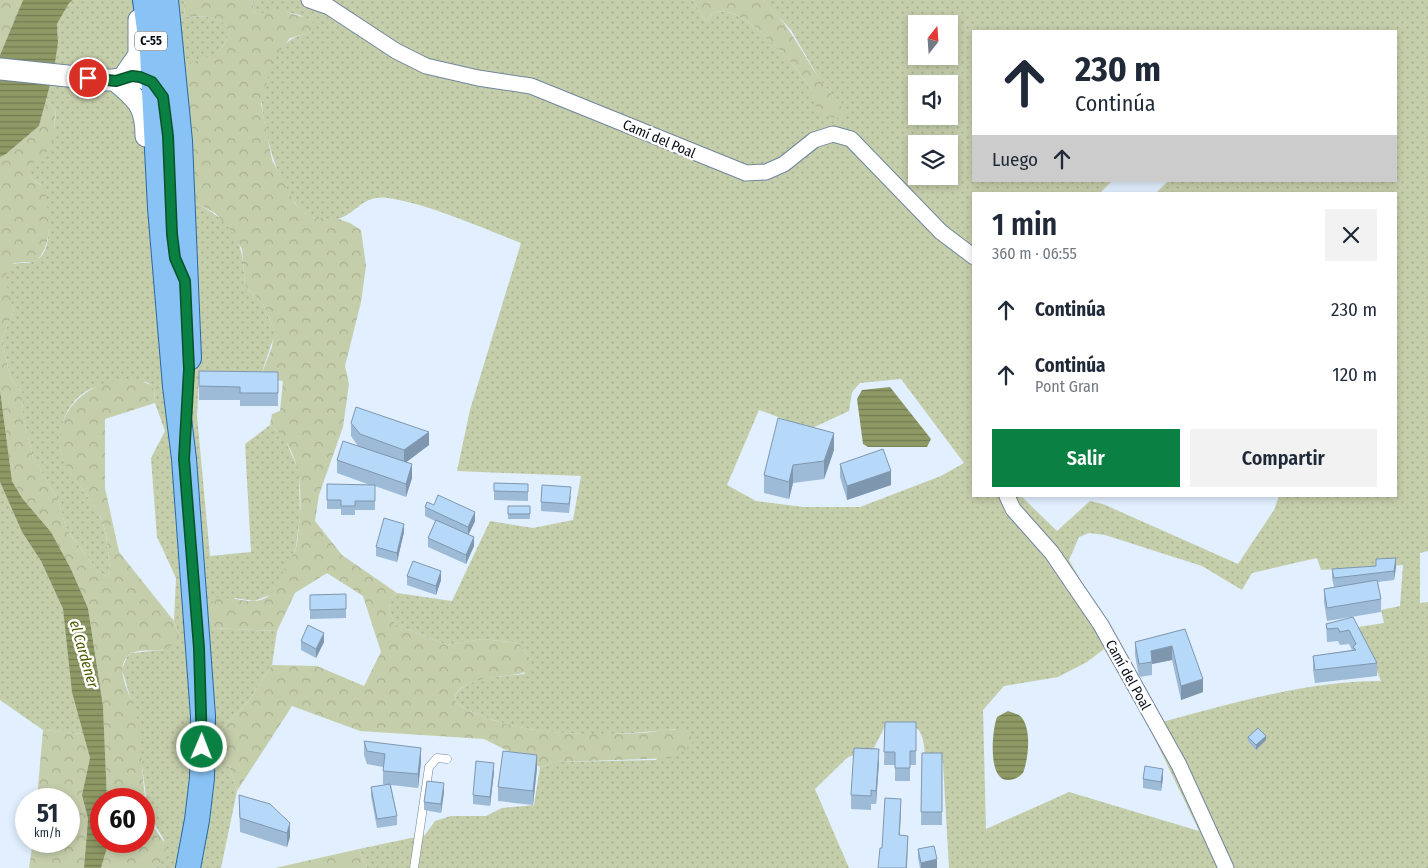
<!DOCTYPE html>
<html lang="es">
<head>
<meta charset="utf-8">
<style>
  body { margin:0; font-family:"Fira Sans Condensed",sans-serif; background:#f2f2f3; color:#1f2937; height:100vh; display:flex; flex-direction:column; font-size:19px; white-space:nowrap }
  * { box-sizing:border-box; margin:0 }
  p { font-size:16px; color:#747a83 }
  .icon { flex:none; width:28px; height:28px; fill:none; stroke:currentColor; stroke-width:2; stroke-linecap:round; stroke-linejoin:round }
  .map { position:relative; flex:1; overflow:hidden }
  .drawer { position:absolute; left:972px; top:192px; width:425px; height:305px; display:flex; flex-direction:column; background:#fff; border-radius:0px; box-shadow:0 2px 8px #0003 }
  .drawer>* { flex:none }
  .guide { position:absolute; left:972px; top:30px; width:425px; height:152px; border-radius:0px; box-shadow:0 2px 8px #0003; background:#fff; color:#1f2937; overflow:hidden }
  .needle { width:32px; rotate:17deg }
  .buttons { position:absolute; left:908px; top:15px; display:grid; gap:10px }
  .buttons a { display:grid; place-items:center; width:50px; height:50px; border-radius:0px; background:#fff; box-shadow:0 2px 8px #0003; font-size:25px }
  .speed { position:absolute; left:15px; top:788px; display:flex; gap:10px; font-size:25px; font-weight:700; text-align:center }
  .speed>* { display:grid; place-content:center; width:65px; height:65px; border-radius:50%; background:#fff; box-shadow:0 2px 8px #0003; line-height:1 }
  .speed small { font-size:12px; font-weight:400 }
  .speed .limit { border:8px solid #d22; background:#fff; color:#111 }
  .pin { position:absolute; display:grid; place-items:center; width:42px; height:42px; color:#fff; margin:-21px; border:2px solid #fff; border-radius:50%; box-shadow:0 1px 5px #0007 }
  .me { position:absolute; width:55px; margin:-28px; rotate:1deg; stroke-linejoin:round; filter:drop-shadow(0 0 4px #0008) }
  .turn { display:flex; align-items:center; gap:18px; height:105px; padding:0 20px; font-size:22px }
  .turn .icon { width:65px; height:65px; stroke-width:2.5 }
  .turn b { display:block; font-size:35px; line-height:42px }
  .then { display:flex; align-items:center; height:48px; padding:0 20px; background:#0003; gap:10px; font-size:19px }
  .round { display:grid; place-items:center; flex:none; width:52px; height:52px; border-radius:0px; background:#f2f2f3 }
  .head { display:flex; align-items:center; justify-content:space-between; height:85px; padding:0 20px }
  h1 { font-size:30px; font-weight:600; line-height:38px }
  .cta { display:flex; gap:10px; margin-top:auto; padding:10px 20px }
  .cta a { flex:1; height:58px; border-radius:0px; background:#0b8043; color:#fff; font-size:20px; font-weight:600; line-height:58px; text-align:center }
  .cta a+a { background:#f2f2f3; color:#1f2937 }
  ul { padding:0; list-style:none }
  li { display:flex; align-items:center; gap:15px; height:65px; padding:0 20px }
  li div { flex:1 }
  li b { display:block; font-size:19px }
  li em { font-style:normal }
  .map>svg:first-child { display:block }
  .green { fill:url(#green-dots); fill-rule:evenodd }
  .forest { fill:url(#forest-crowns) }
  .water { fill:url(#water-rules) }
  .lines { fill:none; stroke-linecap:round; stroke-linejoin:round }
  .lane-casing { stroke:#70869d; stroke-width:9 }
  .street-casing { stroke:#70869d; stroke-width:17 }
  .secondary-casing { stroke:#70869d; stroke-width:23 }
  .primary-casing { stroke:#2769a3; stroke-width:26 }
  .lane { stroke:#fff; stroke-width:8 }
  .street { stroke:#fff; stroke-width:15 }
  .secondary { stroke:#fff; stroke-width:21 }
  .primary { stroke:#89c3f6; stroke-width:24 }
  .wall { fill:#9dbad6 }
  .shaded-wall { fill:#7f97ae }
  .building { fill:#b6d8f9; stroke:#7f97ae }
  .route-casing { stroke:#07532c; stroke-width:12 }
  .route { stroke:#0b8043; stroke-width:9 }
  .labels { text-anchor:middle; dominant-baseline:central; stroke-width:5; stroke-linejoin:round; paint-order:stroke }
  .shield { fill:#fff; stroke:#50555a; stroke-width:1 }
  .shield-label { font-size:12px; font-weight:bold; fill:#050c14 }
  .street-label { font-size:14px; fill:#050c14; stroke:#fff }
  .water-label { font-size:15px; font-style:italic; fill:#4d5900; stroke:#fff }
</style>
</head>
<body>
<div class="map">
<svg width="1428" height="868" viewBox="0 0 1428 868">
  <defs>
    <pattern id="green-dots" width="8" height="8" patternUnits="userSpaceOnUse" patternTransform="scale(1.25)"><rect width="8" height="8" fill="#c5ceab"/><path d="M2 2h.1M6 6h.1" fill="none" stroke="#a8b092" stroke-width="1.8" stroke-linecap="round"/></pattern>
    <pattern id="forest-crowns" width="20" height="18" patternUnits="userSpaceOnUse" patternTransform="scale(1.25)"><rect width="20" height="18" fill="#c5ceab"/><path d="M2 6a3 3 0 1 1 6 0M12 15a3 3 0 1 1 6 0" fill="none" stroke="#a8b092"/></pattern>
    <pattern id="water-rules" width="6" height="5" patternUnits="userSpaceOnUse" patternTransform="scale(1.25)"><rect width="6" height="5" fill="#8e9965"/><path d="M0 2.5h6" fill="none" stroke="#727b52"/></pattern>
  </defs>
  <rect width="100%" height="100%" fill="#e1effe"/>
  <path class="green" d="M73,0H184L185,17C200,16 223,15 230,31C225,49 214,58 196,61L192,201C237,225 242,236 245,286L263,304L274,330V336L260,378H199L197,416L210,556L251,552L245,444L270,425L284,437L299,471L300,517L296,547L278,587L270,595L254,601L235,598L211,628L277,631L272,665L248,702L218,733L237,791L221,868H155L160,863L164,840L148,813L136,718L122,669L127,657L132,653L162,650L179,635L174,621L176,578L157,537L151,458L165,431L155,403L154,390L151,385L146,382C131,384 115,383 100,386C69,392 53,431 63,459C72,480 90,496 100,516C108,533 108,555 110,572L107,577L97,570L67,530L58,500L33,457L22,411L23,394L10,377L2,339L14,310C11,299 0,285 1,274C6,258 24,266 35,261C58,249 45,204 41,185L31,178L28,172L30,166L53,141L56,111L46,99L54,70L58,43L57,24L69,2Z
    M252,0H693L706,22C708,20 710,15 713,13C741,0 799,68 810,88C815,96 814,106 820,112L839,104L820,80L791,30L763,0H1428V551L1420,553V603L1428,602V868H949L943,763L937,757L925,755C923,724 915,722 885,726L873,750L848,757L815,789L849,868H367L359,849L425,835L435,821L451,816H486L502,808L534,805L540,767L557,762L656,760L676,729C610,737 514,740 456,703C449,678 507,676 524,674L531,660L519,643L482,639L447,645L395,624L389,610L390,598L397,593L452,601L490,521L533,528L573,520L581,476L457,471L470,410L521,243C482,228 429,204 388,198C362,194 356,215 337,219C327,221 313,219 305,213C280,195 265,136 262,106C261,98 264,88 266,80C274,52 283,38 312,32L302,16C285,10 273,12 255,14ZM916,24H949V56H916ZM974,31H1396V181H1168L1155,194H1396V496H1279L1274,510L1238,564L1103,504L1090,501L1057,531L1021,496H974V194H1099L1112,181H974ZM916,84H949V116H916ZM916,144H949V176H916ZM901,379L964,463L941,476L860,507H803L756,501L727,485L759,410L810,429L849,411L852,392L860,383ZM1089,533L1105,535L1202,566L1242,590L1252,573L1317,558L1321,570L1403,565L1400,606L1381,610L1384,623L1358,627L1381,681C1306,681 1235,703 1162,722L1069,560L1079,537ZM1104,649L1150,729L1199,831L1069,792L986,829L983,710L1004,686L1058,677L1087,662Z
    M0,482L22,532L41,561L63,609L68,649L84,734L43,730L0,700Z"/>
  <path class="forest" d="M0,0H23L0,55Z
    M184,0H252L255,14L279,10L313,20L312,32L290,38L275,57L270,69L261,104L272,160L295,204L305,213L315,218L339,219L350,223L361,230L366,266L361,302L345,366L349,384L343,427L319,495L315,521L342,555L397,593L390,598L389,610L395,624L447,645L482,639L519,643L531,660L532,666L529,671C513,678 448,676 456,703C506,735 582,736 639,733C656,733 673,726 689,732L693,743L675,758L557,762L540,767L484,739L360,731L292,706L237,791L218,733L248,702L272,665L317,666L364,686L381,652L363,596L327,573L295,593L277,631L211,628L210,609L215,598C232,595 253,607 267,597C277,590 279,582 283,572C287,564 292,556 296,548C298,541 298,533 299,525C303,489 301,448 270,425L272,414L280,411L283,381L260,378L272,347L274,330L263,304L245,286L242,249L230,229L215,213L192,201L184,65C206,57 223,57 230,31C223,15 200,16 185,17Z
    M693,0H763C791,26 800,51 822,82C829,93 842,103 846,117C839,119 827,117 820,112C813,108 814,95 810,88C799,68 741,0 713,13C710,15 708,20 706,22Z
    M46,99L56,111C53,123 57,138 50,148C44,158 32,160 28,172L31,178L46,189C47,212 55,242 37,260C29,264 21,261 14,263C0,270 9,295 14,310L2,339L10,377L23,394L22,411L33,457L58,500L67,530L97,570L107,577L110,572C108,554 108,532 100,516C91,499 77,484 67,468C50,439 64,404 92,389C110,380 132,377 151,385L154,390L155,403L105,419V488L119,552L174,621L179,635C168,662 140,642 127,657C115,670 130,694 134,708C144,742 140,779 148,813C150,826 161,835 166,846L164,859L155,868H101L109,841H144V799H107L103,706L88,608L71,569L51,532L22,498L12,481L0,390V157L6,154L39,126Z
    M43,730L84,734L90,758L82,795L88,819L84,868H29L33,841H69V799H37Z
    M359,849L367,868H275Z"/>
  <path class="water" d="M23,0H73L69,3L57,24L58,43L54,70L39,126L6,154L0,157V55Z
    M890,387L931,439L927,447H868L863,444L857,399L862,390Z
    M0,390L12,481L22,498L51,532L71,569L88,608L103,706L107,799H101V841H109L101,868H84L88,819L82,795L90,758L72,692L63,609L41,561L22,532L0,482Z
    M1008,711C1013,713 1019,714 1022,718C1032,731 1028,760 1023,773C1019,777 1014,780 1009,780C987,782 992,730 997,717Z"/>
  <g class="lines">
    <g class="lane-casing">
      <path id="lane" d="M414,868L429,767L437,758L447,759"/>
    </g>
    <g class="street-casing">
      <path id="street" d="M309,0L329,7L396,51L426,66L478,78L531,86L746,173L766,172L784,164L814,140L833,134L851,139L941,232L974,257
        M1007,496L1013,509L1052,553L1101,625L1179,765L1226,868"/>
    </g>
    <g class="secondary-casing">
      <path id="secondary" d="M0,69L106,80C134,81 141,65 162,96
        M123,78L139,55V20
        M116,81C138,99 146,107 146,136"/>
    </g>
    <g class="primary-casing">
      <path id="primary" d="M145,0L152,52L160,208L175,386L184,459L203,716L202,778L197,820L188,868
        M166,0L180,141L189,358"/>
    </g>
    <use href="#lane" class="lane"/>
    <use href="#street" class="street"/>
    <use href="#secondary" class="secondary"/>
    <use href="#primary" class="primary"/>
  </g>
  <path class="wall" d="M199,371L278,372V406H240V400H199Z
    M351,423L429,445L406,462L412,478L406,497L375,486V510H355V515H341V509H327V484L370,485L337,473V460L358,446L351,436Z
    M834,450L824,479L793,483L789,499L764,493V475Z
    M840,464L891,485L847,500L840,477Z
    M494,483L528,484V501L494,500Z
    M571,496L569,513L541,511V502Z
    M434,505L475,521L468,535L474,546L466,564L428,547V538L435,521L425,516V507Z
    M508,506H530V519H508Z
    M404,532L397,562L376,556V547Z
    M1376,559L1396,567L1394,580L1378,582L1381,599V612L1327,621L1324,602V589L1334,587L1332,578V569L1376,566Z
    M407,576L441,580L436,595L407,585Z
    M346,594V618L310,619V595Z
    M1353,617L1377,663V676L1315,683L1313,670V656L1352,650L1349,644L1340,645L1338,641L1327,642L1326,624Z
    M1185,629L1203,692L1181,700L1172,660L1152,664V675L1139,677L1135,655V642Z
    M301,641L324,642L316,658L301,650Z
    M885,722H916V765H910V781H895V765H884Z
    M1248,737L1266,740L1256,750L1248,741Z
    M364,741L421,762L418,788L391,785L397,816V825L377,828L371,796V787L386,785L383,784V767L367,764L364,755Z
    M922,753H942V825H921Z
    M879,762L876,804H871V810L851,809V795Z
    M537,768L533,805L498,801V787Z
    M494,772L490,806L473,804V795Z
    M1163,778L1161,791L1143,788V779Z
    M444,792L441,813L424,810V802Z
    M239,795L270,804L290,837L287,847L240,832Z
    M918,849L937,868H920L918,858Z"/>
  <path class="shaded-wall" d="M429,432V445L404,464V450Z
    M834,433V450L824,479V461Z
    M412,464V478L406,497V484Z
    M793,465V483L789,499V482Z
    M891,471V485L847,500V486Z
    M475,512V521L468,536V527Z
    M404,524V532L397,562V553Z
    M474,537V546L466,564V555Z
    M1396,558V567L1394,580V571Z
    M441,571V580L436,595V586Z
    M324,633V642L316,658V649Z
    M1172,646V660L1152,664L1151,651Z
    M1203,679V692L1181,700V686Z
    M1266,736V740L1256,750V745Z
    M421,748V762L418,788V774Z
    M879,749V762L876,804V791Z
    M537,755V768L533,805V791Z
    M494,763V772L490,806V797Z
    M1163,769V778L1161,791V782Z
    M444,783V792L441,813V804Z
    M901,799V813L899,848V835Z
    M290,823V837L287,847V833Z
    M908,836L907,868H906Z
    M937,859V868H921V863Z"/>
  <path class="building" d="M199,371L278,372V393H240V387L199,386Z
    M356,407L429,432L404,450L360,434L351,423Z
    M778,418L834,433L824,461L793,465L789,482L764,475Z
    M343,441L412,464L406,484L337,460Z
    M883,449L891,471L847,486L840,464Z
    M494,483L528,484V492L494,491Z
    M327,484L375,485V501H355V506H341V500H327Z
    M542,485L571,487L569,504L541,502Z
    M438,495L475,512L468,527L425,507L427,502L434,505Z
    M508,506H530V514H508Z
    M384,518L404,524L397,553L376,547Z
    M436,520L474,537L466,555L428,538Z
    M1396,558L1394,571L1334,578L1332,569L1376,566V559Z
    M413,561L441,571L436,586L407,576Z
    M1377,580L1381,599L1327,608L1324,589Z
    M346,594V609L310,610V595Z
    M1353,617L1377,663L1315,670L1313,656L1356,650L1353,647L1356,644L1349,630L1340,632L1338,628L1327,629L1326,624Z
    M308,625L324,633L316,649L301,641Z
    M1185,629L1203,679L1181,686L1172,646L1151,651L1152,662L1139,664L1135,642Z
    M885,722H916V751H910V768H895V752H884Z
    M1258,728L1266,736L1256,745L1248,737Z
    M364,741L421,748L418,774L383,771L385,754L367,751Z
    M854,748L879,749L876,791L871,790V796L851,795Z
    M503,751L537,755L533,791L498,787Z
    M922,753H942V812H921Z
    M476,761L494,763L490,797L473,795Z
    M1145,766L1163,769L1161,782L1143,779Z
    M427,781L444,783L441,804L424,802Z
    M390,784L397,816L377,819L371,787Z
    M239,795L270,804L290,823L287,833L240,818Z
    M885,798L901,799L899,835L908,836L906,868H878L880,848H882Z
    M934,846L937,859L921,863L918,849Z"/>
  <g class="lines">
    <g class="route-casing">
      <path id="route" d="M88,78L116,81L132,76L140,77L152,82L163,97L168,136L172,234L175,258L185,281L189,369L184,459L199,648L202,747"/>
    </g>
    <use href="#route" class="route"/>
  </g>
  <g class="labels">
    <rect class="shield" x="135" y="31.5" width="32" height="19" rx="4"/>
    <g class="shield-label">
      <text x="151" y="41">C-55</text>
    </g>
    <g class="street-label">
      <text transform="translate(659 139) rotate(23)">Camí del Poal</text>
      <text transform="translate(1128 675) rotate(61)">Camí del Poal</text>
    </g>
    <g class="water-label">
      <text transform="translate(84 654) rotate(74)">el Cardener</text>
    </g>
  </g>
</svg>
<div class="buttons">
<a><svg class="needle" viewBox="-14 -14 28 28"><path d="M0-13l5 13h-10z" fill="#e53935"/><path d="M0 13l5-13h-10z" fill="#747a83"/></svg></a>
<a><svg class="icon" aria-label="sound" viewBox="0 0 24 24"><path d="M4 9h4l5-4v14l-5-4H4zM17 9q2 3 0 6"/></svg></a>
<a><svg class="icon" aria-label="layers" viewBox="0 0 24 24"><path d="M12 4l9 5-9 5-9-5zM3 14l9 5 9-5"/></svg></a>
</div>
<div class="speed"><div>51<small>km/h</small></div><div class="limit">60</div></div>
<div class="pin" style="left:88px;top:78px;background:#d93025"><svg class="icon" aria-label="arrive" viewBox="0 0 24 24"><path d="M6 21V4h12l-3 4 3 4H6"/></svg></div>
<svg class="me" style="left:202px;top:747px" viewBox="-20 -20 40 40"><circle r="17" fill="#0b8043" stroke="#fff" stroke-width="3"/><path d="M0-11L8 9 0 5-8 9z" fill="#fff"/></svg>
<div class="guide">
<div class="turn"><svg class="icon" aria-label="ahead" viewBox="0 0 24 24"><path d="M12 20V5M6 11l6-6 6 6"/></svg><div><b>230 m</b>Continúa</div></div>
<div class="then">Luego<svg class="icon" aria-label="ahead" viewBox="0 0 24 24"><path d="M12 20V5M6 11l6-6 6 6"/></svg></div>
</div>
<section class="drawer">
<div class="head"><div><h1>1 min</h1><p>360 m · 06:55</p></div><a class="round"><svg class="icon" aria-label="close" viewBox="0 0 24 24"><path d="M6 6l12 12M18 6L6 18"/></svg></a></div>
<ul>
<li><svg class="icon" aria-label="ahead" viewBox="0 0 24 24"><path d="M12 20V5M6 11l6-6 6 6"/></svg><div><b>Continúa</b></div><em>230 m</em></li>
<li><svg class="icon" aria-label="ahead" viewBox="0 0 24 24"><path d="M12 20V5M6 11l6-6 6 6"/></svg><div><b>Continúa</b><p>Pont Gran</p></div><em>120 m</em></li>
</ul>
<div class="cta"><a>Salir</a><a>Compartir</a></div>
</section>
</div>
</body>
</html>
